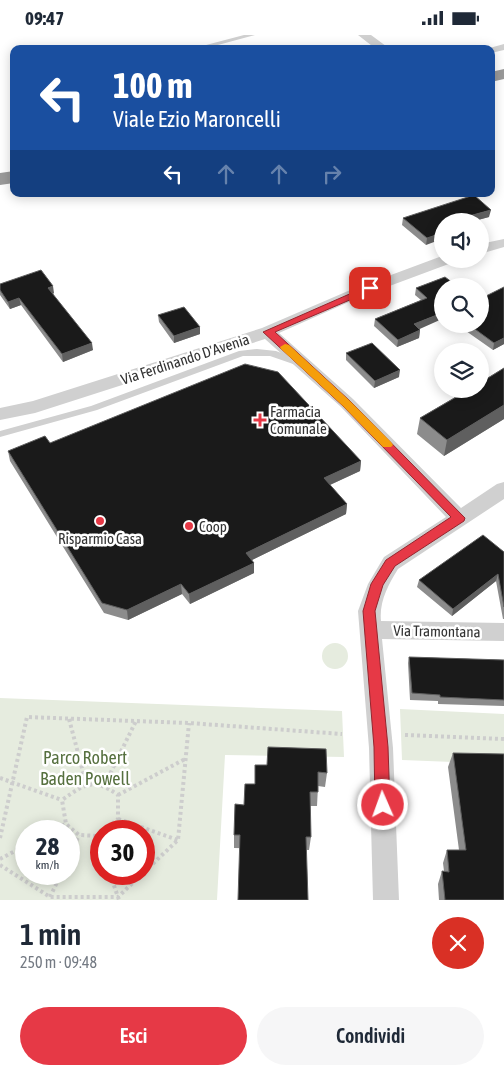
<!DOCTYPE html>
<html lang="it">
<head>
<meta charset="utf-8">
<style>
  body { margin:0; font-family:"Asap Condensed",sans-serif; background:#f6f6f7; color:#1f2937; height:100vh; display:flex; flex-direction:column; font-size:19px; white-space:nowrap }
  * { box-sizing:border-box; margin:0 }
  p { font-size:16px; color:#747a83 }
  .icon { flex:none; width:28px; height:28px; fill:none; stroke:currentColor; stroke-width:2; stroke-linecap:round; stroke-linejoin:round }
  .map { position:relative; height:865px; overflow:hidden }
  .details { display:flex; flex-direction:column; background:#fff; flex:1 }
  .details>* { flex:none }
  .guide { position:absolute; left:10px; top:10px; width:485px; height:152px; border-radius:10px; box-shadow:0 2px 12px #0003; background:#1a4fa0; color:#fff; overflow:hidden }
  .fabs { position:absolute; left:434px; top:178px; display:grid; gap:10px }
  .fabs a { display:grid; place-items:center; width:55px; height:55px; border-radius:50%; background:#fff; box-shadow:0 2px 12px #0003; font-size:25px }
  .speed { position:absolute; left:15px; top:785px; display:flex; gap:10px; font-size:25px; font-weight:700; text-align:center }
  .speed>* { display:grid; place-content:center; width:65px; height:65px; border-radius:50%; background:#fff; box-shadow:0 2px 12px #0003; line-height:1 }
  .speed small { font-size:12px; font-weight:400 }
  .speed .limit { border:8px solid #d22; background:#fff; color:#111 }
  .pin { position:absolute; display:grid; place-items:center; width:42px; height:42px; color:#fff; margin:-21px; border-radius:10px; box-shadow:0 2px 8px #0006 }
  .me { position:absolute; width:55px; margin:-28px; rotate:358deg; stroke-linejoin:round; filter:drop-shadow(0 0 4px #0008) }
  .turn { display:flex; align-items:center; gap:18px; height:105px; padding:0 20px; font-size:22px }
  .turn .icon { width:65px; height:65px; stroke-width:2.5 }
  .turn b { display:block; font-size:35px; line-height:42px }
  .lanes { display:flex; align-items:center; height:48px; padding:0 20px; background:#0003; justify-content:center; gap:25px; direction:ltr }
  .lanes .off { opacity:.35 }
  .round { display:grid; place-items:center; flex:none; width:52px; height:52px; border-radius:26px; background:#f6f6f7 }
  .overview { display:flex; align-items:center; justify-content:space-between; height:85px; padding:0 20px }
  h1 { font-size:30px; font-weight:600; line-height:38px }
  .primary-button { display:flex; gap:10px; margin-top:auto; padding:10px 20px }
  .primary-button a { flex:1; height:58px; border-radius:30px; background:#e63946; color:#fff; font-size:20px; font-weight:600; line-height:58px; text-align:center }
  .primary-button a+a { background:#f6f6f7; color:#1f2937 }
  .status { display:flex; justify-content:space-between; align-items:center; height:35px; padding:0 25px; background:#fff; direction:ltr }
  .status svg { height:14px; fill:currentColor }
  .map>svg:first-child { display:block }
  .green { fill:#e6ecdf; fill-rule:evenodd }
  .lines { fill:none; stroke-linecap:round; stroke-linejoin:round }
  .path { stroke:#cdcdcd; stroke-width:4; stroke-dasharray:3 3; stroke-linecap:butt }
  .service { fill:#d0d0d0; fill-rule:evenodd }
  .minor { fill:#d0d0d0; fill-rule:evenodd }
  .motorway { fill:#9a9a9a; fill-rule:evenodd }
  .wall { fill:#8c8c8c }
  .shaded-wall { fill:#5f5f5f }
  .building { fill:#1a1a1a; stroke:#5f5f5f }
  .route { fill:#e63946; stroke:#96252e }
  .slow { fill:#f59e0b }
  .poi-dot { fill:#e63946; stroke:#fff; stroke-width:2 }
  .labels { text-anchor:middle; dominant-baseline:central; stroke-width:5; stroke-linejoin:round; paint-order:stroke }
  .street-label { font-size:15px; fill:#333; stroke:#fff }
  .poi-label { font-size:15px; fill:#333; stroke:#fff; text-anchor:start }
  .near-park-label { font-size:18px; fill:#56703f; stroke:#fff }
</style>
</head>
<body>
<div class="status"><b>09:47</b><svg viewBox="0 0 49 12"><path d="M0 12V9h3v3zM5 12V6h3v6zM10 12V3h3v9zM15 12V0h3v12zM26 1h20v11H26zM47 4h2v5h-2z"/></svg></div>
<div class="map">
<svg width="504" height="865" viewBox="0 0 504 865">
  <rect width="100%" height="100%" fill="#fff"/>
  <path class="green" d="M322 621a13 13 0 1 1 26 0a13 13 0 1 1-26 0Z
    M0,663L342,676L344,722L225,720L217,865H0ZM26,796H69V839H26ZM101,796H144V839H101Z
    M400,674L504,679V729L402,725Z"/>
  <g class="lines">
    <path class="path" d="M69,684L86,748
      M405,700L504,704
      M0,743L62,765
      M105,749L136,686
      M118,760L185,724
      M118,784L178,805
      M51,796L66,789
      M101,798L98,801L79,800L66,789L62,765C85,749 93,742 118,760V784L103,796
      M98,801L101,810
      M0,803L27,682L189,688L342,699
      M69,822L79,800
      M0,824L26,810
      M0,830L50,862H118L142,839
      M144,837L178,805L189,688
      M110,839L119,865
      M50,862L61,839"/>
    <path class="service" d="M244,0H255L203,14H191Z
      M257,314L276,316L299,325L301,327L296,330L270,321H243L97,375L0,402V396L91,371L239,316Z"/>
    <path class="minor" d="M358,0H371L390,14H376Z
      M504,9V15L491,18V14H486Z
      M504,204V212L480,219V209Z
      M442,221V224H457L454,227L360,262L279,298L353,364L461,473L497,449L504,447V464L398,534C388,550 379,567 381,586L504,588V606L382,604L393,713L399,865H373L369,713L358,576L368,549L384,522L446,482L341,372L265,304L35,378L0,385V373L33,366L262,293L348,256Z"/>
    <path class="motorway" d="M504,34V44L491,47V37Z
      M14,136V148L0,150V138Z"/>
  </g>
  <path class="wall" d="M489,182L474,186H442L426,210L402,190L403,183Z
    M445,242L419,294L420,295L419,303L397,312L374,291L375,284L421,265L415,260L416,253Z
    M0,249L54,258L53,259L93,315L63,327L21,270L10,274L0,260Z
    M158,280L200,299L174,308L159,287Z
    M456,289H480L504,309L493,315Z
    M346,318L399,342L374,353L346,325Z
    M504,333V384L444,421L417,399L420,383Z
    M50,408L361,426L360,436L330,450L347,469L346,479L252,525L254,528V538L190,569L182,559L128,585L104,578L10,426L8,416Z
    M504,517V584H503L496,546L452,581L417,552L419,545Z
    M409,622L504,625V671L438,669V666L410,665L408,628Z
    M453,718L504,865H439L438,849L442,836H444L443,828L447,815H459L448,732Z
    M255,730L327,738L325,752L318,751L317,771H310L311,802L309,815L234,813V800L244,770L255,749Z"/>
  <path class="shaded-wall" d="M491,175L489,182L474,186H458V184Z
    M442,198V204L426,210L427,203Z
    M53,251L54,258L50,260L48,253Z
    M19,263L21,270L10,274L8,267Z
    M442,278V284L413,297L414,289Z
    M200,292V299L174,308V301Z
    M420,295L419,303L397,312L398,305Z
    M504,303V309L493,315L494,308Z
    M92,308L93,315L63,327L62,319Z
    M400,335L399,342L374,353L375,346Z
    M504,370V384L444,421L447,405Z
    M361,426L360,436L323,453L324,443Z
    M347,469L346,479L246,528V518Z
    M254,528V538L190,569L189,559Z
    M498,539L496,546L452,581L453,574Z
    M181,549L182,559L128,585L127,575Z"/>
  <path class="building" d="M474,160L491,175L458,184L460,186H442V198L427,203L403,183Z
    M41,235L53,251L48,253L92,308L62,319L19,263L8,267L0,255V249Z
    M445,242L457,251H442V278L414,289L420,295L398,305L375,284L427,263L416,253Z
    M504,252V303L494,308L468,289H480V264Z
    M184,272L200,292L174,301L158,280Z
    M372,308L400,335L375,346L346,318Z
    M245,329L278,337L361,426L324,443L347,469L246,518L254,528L189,559L181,549L127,575L102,568L8,416L45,401L50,408Z
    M504,333V370L447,405L420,383L470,354H480V348Z
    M483,500L504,517V572L498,539L453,574L419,545Z
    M409,622L504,625V665L440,662V660L412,658Z
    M268,712L326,714L327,738L318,737V757H310L311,802H306L308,865H238L240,800H234L235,769L244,770L245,749H255V730H267Z
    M453,718L504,719V865H445L442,836L449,837L447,815H466Z"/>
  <path class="route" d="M370,250L373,251V255L275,297L350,366L465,483L464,486L395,531L383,550L375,576L388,712L390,770L388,775L383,777L378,775L375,770L374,712L363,576L371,549L386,525L451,482L343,371L263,297Z"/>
  <path class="slow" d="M285,309L289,310L350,366L391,407L393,410L391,412H383L343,371L281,314L280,312Z"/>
  <g class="poi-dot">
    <path d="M257.5 377.5h5v5h5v5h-5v5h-5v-5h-5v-5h5z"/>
    <circle cx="100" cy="486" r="5"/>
    <circle cx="189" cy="491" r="5"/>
  </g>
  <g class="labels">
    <g class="street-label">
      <text transform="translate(185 324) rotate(-18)">Via Ferdinando D'Avenia</text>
      <text transform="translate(437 596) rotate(1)">Via Tramontana</text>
    </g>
    <g class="poi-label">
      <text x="270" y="376">Farmacia<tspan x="270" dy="17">Comunale</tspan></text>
      <text x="199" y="491">Coop</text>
      <text x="100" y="503" text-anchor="middle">Risparmio Casa</text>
    </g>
    <g class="near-park-label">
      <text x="85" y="722">Parco Robert<tspan x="85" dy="21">Baden Powell</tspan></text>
    </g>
  </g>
</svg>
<div class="fabs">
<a><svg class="icon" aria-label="sound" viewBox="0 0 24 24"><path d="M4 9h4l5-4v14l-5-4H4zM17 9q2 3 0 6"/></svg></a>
<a><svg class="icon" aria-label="search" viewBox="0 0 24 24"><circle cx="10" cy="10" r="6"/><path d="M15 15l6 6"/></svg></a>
<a><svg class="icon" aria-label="layers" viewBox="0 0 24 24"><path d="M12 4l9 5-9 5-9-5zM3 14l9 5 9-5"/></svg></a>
</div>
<div class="speed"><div>28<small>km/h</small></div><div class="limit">30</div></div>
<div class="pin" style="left:370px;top:253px;background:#d93025"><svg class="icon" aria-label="arrive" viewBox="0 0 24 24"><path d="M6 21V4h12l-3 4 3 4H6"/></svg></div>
<svg class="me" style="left:383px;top:770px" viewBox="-20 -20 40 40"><circle r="17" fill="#e63946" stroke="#fff" stroke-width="3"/><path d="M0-11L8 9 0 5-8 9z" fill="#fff"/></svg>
<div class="guide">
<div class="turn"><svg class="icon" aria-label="left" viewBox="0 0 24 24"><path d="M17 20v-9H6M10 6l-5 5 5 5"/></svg><div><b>100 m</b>Viale Ezio Maroncelli</div></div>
<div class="lanes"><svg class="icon" aria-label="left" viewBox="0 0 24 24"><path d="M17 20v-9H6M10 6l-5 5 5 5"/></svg><svg class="icon off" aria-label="ahead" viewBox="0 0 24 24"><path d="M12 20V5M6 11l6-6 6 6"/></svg><svg class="icon off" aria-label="ahead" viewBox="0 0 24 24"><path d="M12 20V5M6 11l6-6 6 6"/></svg><svg class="icon off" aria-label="right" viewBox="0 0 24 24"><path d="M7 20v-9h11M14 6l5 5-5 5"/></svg></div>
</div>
</div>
<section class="details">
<div class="overview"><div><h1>1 min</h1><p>250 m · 09:48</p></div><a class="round" style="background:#d93025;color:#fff"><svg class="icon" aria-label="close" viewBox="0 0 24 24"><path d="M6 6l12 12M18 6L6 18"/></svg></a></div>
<div class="primary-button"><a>Esci</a><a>Condividi</a></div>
</section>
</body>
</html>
